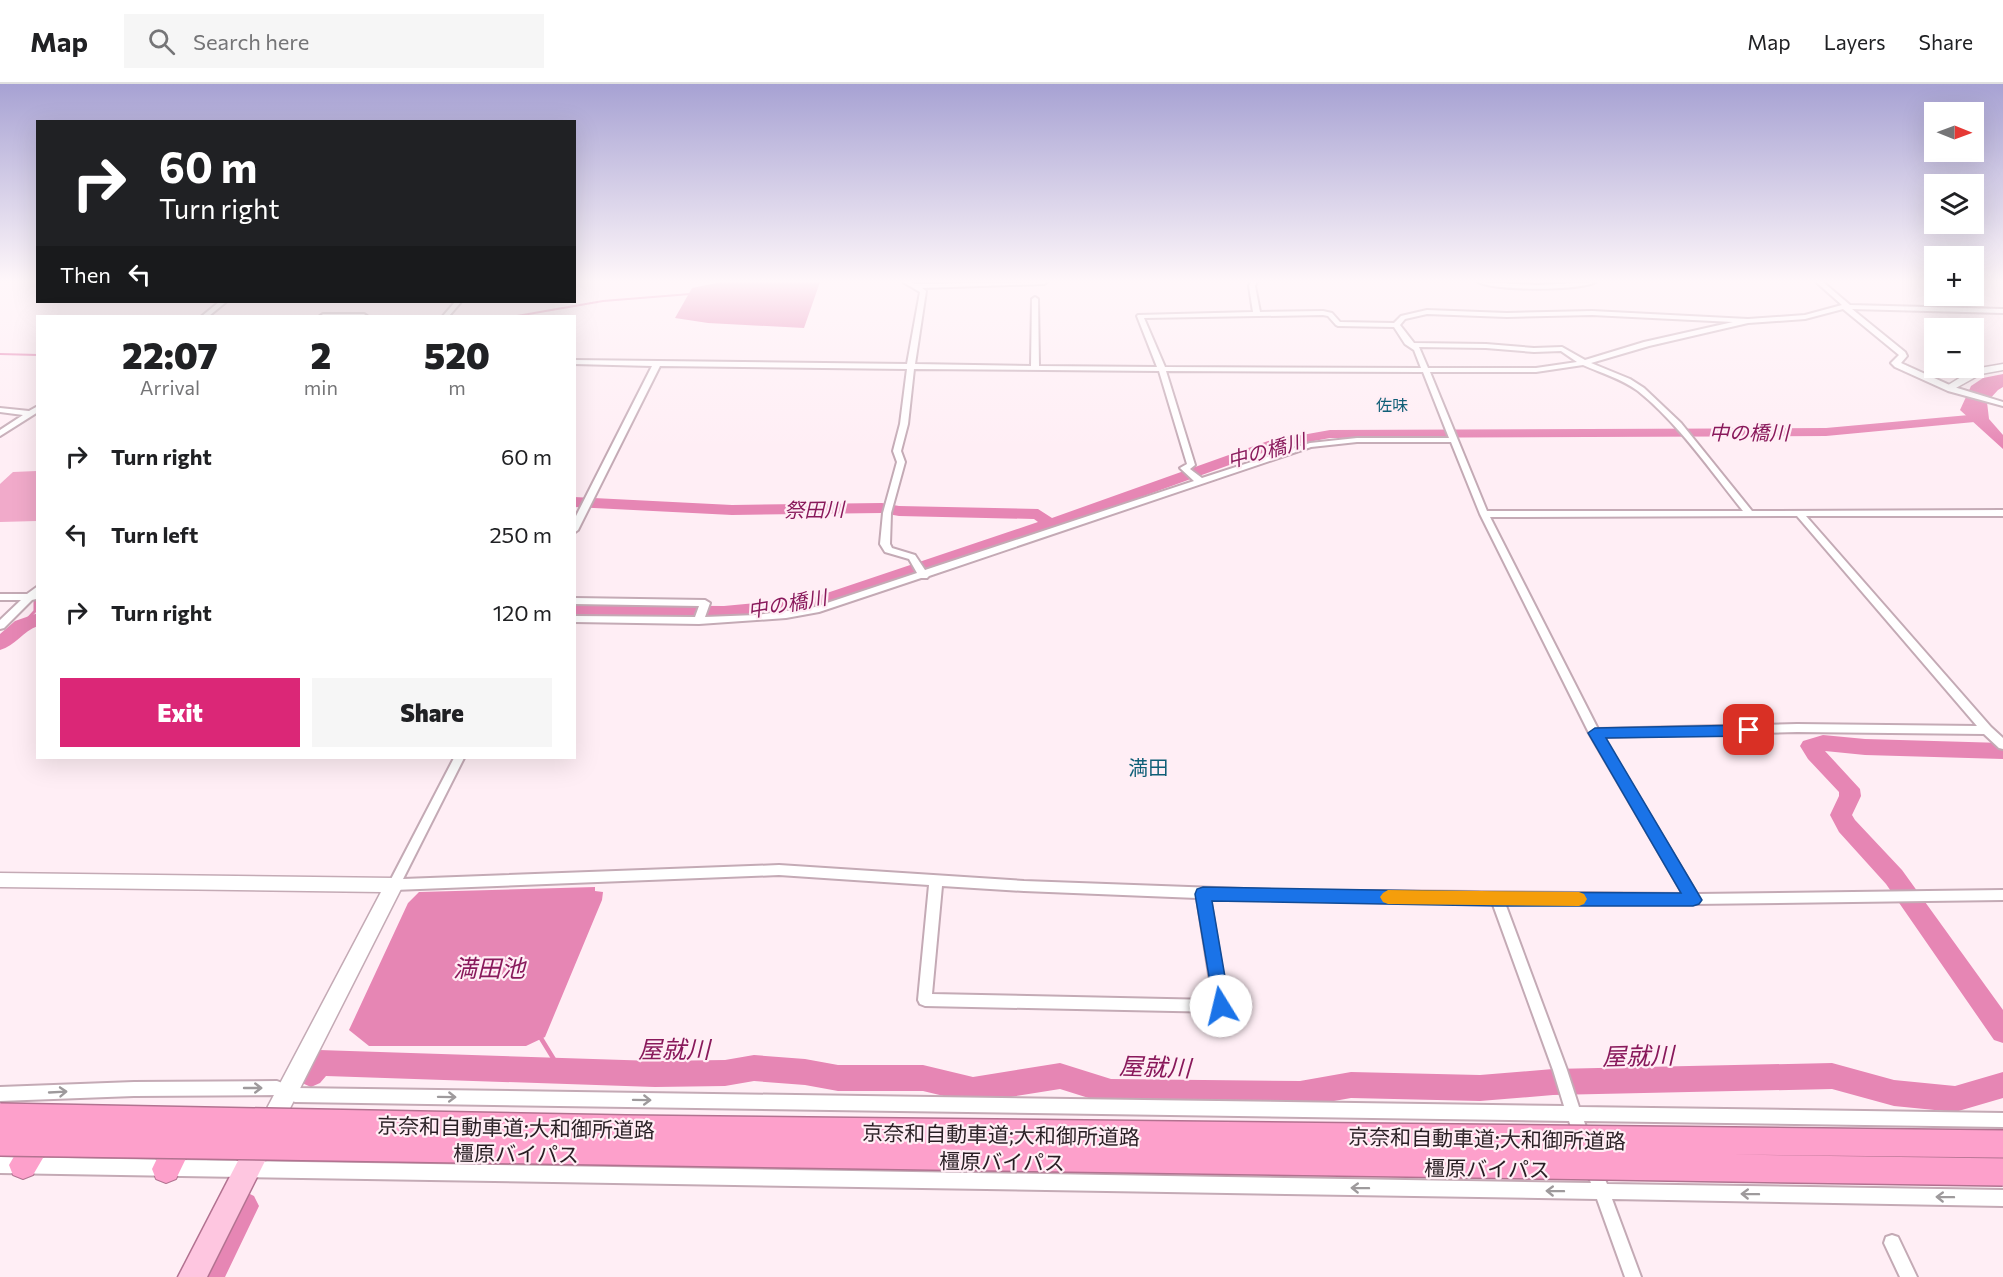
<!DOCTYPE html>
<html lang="en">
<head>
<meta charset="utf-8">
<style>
  body { margin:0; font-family:Commissioner,"Noto Sans JP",sans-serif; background:#f6f6f6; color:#202124; height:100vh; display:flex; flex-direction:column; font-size:22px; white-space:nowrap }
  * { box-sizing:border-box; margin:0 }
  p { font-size:20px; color:#757577 }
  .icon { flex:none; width:33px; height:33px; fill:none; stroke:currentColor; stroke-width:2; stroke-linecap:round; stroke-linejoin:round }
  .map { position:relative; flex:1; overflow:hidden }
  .panel { position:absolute; left:36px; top:231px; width:540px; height:444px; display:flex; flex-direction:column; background:#fff; border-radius:0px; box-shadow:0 6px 24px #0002 }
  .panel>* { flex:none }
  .guide { position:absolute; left:36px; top:36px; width:540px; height:183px; border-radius:0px; box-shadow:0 6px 24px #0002; background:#202124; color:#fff; overflow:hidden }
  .needle { width:39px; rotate:91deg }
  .tools { position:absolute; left:1924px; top:18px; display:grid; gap:12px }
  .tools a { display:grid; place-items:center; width:60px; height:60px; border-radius:0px; background:#fff; box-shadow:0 6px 24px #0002; font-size:30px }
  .pin { position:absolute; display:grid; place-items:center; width:51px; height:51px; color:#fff; margin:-26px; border-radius:12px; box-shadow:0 3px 9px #0006 }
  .me { position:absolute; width:66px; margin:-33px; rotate:351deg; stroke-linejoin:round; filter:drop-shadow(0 0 4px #0008) }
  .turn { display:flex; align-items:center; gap:21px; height:126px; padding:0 24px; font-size:27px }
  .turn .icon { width:78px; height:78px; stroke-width:2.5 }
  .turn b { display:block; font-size:42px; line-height:51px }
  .then { display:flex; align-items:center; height:57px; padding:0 24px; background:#0003; gap:12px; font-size:22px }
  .eta { display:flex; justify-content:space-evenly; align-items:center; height:102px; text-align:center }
  .eta b { font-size:36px; font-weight:800; line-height:42px }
  .action { display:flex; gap:12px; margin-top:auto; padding:12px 24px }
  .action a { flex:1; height:69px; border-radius:0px; background:#db2777; color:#fff; font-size:24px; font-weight:800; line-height:69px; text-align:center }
  .action a+a { background:#f6f6f6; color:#202124 }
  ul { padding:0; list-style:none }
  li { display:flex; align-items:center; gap:18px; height:78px; padding:0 24px }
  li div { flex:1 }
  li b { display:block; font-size:22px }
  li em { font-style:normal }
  header { display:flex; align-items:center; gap:36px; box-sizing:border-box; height:84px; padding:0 30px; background:#fff; border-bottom:2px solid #e0e0e0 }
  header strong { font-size:28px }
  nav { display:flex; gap:33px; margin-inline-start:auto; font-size:21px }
  .search { width:420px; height:54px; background:#f6f6f6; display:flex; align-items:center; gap:15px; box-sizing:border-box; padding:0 21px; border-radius:0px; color:#757577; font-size:22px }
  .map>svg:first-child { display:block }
  .green { fill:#f1aaca }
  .water { fill:#e686b4 }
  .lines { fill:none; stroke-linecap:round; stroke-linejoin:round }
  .stream-far2 { stroke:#e686b4; stroke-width:2 }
  .stream-far1 { stroke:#e686b4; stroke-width:3 }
  .stream { stroke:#e686b4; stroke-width:4.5 }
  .river { fill:#e686b4; fill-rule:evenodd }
  .street-casing { stroke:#c4aab5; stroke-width:4 }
  .secondary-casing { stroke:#c4aab5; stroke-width:3 }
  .primary-casing { stroke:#b27290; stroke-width:3 }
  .highway-casing { stroke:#b27290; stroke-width:2 }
  .street { fill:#fff; fill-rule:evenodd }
  .secondary { fill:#fff; fill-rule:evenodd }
  .primary { fill:#fec6e0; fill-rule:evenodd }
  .highway { fill:#fda0cb; fill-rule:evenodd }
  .highway-bridge-casing { stroke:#b27290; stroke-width:30; stroke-linecap:butt }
  .highway-bridge { stroke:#fda0cb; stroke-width:27 }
  .oneway { stroke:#9e9a9c }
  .route { fill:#1a73e8; stroke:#114b97; stroke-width:1.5 }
  .slow { fill:#f59e0b }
  .labels { text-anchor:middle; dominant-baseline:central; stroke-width:4.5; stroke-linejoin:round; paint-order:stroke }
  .far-neighbourhood-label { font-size:16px; fill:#105f77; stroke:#ffeef5 }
  .water-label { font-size:20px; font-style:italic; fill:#89195b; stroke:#ffeef5 }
  .neighbourhood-label { font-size:20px; fill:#105f77; stroke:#ffeef5 }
  .near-street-label { font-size:21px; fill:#281e23; stroke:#ffeef5 }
  .near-water-label { font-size:24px; font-style:italic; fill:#89195b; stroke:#ffeef5 }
</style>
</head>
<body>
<header>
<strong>Map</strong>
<div class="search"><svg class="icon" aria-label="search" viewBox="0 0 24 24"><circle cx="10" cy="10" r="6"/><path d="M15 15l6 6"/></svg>Search here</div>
<nav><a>Map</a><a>Layers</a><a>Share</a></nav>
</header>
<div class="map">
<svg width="2003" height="1193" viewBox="0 0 2003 1193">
  <rect width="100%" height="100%" fill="#ffeef5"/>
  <path class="green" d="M37,387V437L0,438V400L13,388Z"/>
  <path class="water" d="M721,198H820L804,244L708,239L675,234L692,204Z
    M2003,290V303L1998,306L1987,318L1989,335L2003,351V365L1960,326L1971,302L1983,294Z
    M595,803V807L603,808L602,816L545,953L526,962H369L349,946L408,819L419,808Z"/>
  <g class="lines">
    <path class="stream-far2" d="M517,232L603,217L690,210
      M0,270L38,271"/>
    <path class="stream-far1" d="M22,541L35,527V518L38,515"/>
    <path class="stream" d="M539,951L561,987"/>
    <path class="river" d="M1980,330L1987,334L1985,337L1826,352L1330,354L1276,364L1056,444L814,525L724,534L574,533V521L724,522L812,514L1038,438L1034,435L899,432L882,429L732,431L574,423V413L732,421L882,419L899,422L1038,425L1052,434L1268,357L1330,346L1826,344Z
      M38,529V542C23,547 15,562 0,566V550L15,537Z
      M1823,651L1865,655L2003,659V675L1865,671L1825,667L1860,705L1861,712L1852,731L1855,736L1902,786L2003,926V959L1994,956L1886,800L1839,748L1830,731L1839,712V708L1808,675L1800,662L1803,657Z
      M319,966L655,977L725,976L754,971L805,975L838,981H923L973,993L1060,979L1111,995L1300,997L1351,988L1480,991L1553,985L1832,979L1894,996L1955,1002L2003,988V1014L1955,1028L1894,1022L1832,1005L1553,1011L1480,1017L1351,1014L1300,1023L1111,1021L1060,1005L973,1019L923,1007H838L805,1001L754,997L725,1002L655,1003L326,992L320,999L311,1003L302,999L298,990L310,970Z
      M244,1107L254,1112L259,1122L225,1193H194L234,1112Z"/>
    <g class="street-casing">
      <path id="street" d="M903,198H911L915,200L1047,198L1044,200L922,204L926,207L915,280L1031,282L1032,215L1035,213L1038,215L1039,282L1157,283L1137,232L1138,231L1253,228L1249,202L1251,198H1257L1255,202L1260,228L1323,227L1332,229L1340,238L1394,239L1401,232L1427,226L1507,229L1592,227L1748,235L1805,231L1842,221L1816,198H1823L1850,221L2003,225V229L1852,225L1905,268L1907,272L1901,279L1954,303L2003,318V322L1948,307L1895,283L1891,279L1899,271L1843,225L1805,235L1748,239L1649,262L1591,279L1630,295L1644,304L1681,339L1752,427L2003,426V432H1806L1991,643L2003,654V665L1999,664L1984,650L1797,648L1603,653L1697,810L2003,806V816L1693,820L1505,819L1567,986L1579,1023L2003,1029V1043L1584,1037L1590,1055L1587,1060L1582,1063L1577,1060L1569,1037L295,1018L277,1011L134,1012L0,1017V1003L134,998L277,997L295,1004L1564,1022L1553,986L1492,818L1210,814L1228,922L1226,926L1221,928L925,922L920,920L918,916L929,801L779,791L394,806L390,805L388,801L454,674H464L403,795L779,781L1024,797L1271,806L1683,810L1589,649L1480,430L1451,358H1357L1311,363L929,492L927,494H921L819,528L786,534L699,540L574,538V532L695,533L699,522L574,520V514L705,516L710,519L705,533L756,531L815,523L917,489L909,475L885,468L880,460L883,429L897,378L893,367L900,340L907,285L660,282L578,446L574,449V436L652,282L574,280V276L907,280L920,208ZM1427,230L1507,233L1592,231L1733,238L1644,258L1585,276L1562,263L1534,264L1486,260L1414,259L1400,241L1405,235ZM1323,231L1328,232L1336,241L1338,242L1394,243L1405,260L1414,266L1421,284L1165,283L1144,234ZM1419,263L1486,264L1534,268L1561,267L1577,278L1536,284H1428ZM1583,281C1601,289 1622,295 1638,307C1679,340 1710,386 1743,427H1487L1430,288H1536ZM914,285L1159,287L1187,380L1180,384L1194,397L925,486L915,471L892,464L890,460L891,429L905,378L901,367L908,340ZM1166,287L1423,288L1449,354H1357L1310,359L1202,394L1190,385L1195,381ZM1797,432L1977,642L1797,640L1598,645L1490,433ZM942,802L1024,807L1197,814L1213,916L932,910Z
        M1478,198L1537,201L1596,198C1578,207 1496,207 1478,198Z
        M219,218H226L209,232H202Z
        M455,218H461L449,232H443Z
        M323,230H364L367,232H320Z
        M38,322V328L0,352V346L23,331L0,328V324L29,327Z
        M38,502L36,515L32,516L4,544L0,545V536L21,516H0V510H27Z
        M0,1073L1591,1099L1585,1084L1588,1079L1593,1076L1598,1079L1607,1100L2003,1106V1122L1612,1115L1641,1193H1625L1597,1115L0,1089Z
        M1892,1151L1898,1153L1917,1193H1900L1884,1159L1886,1153Z"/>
    </g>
    <g class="secondary-casing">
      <path id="secondary" d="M2003,280V286L1981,290L1954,305L1950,306L1945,303L1974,285Z
        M0,789L394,794L400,796L403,801L281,1042L273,1045L265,1042L262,1035L265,1028L381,808L0,803Z"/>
    </g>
    <g class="primary-casing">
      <path id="primary" d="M264,1040L273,1044L277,1053L207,1193H178L255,1044Z"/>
    </g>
    <g class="highway-casing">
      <path id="highway" d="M36,1048L46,1052L50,1062L33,1091L23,1095L13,1091L9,1081L26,1052Z
        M177,1050L187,1054L191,1064L176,1095L166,1099L156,1095L152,1085L167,1054Z"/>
    </g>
    <use href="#street" class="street"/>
    <use href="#secondary" class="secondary"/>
    <use href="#primary" class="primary"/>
    <use href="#highway" class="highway"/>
    <g class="highway-bridge-casing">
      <path id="highway-bridge" d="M0,1033L626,1045L2003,1060
        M0,1058L2003,1088"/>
    </g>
    <use href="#highway-bridge" class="highway-bridge"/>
  </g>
  <defs><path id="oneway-shaft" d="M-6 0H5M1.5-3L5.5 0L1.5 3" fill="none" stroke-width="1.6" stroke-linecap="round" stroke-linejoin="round" transform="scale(1.5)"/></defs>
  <g class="oneway">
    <use href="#oneway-shaft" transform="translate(253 1004)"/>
    <use href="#oneway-shaft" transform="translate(58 1008) rotate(-3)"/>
    <use href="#oneway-shaft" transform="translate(447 1013) rotate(1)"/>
    <use href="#oneway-shaft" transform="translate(642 1016) rotate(1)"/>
    <use href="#oneway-shaft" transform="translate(1360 1104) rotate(-179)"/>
    <use href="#oneway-shaft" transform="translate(1555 1107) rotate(-179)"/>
    <use href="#oneway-shaft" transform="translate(1750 1110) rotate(-179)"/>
    <use href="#oneway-shaft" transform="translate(1945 1113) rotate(-179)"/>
  </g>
  <linearGradient id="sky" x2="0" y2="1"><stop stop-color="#a7a2d3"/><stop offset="0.54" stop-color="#fff7fa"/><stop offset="1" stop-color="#fff7fa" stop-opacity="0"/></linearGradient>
  <rect width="2003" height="365" fill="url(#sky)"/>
  <path class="route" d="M1749,641L1756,646L1749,652L1606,654L1699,811L1702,816L1699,820L1693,822H1497L1212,817L1230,922L1228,928L1221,930L1215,928L1195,810L1197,805L1203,803L1497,808L1681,809L1588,649L1595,644Z"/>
  <path class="slow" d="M1388,806L1579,808L1584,810L1587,815L1584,820L1579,822L1388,820L1383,818L1380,813L1383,809Z"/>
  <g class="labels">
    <g class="far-neighbourhood-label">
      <text x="1392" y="320">佐味</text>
    </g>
    <g class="water-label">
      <text x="1749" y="348">中の橋川</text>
      <text transform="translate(1266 366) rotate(-15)">中の橋川</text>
      <text transform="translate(814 425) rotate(-1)">祭田川</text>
      <text transform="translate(787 519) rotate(-10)">中の橋川</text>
    </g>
    <g class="neighbourhood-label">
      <text x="1148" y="683">満田</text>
    </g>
    <g class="near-street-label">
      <text transform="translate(516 1043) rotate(1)">京奈和自動車道;大和御所道路</text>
      <text transform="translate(1001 1050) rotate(1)">京奈和自動車道;大和御所道路</text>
      <text transform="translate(1487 1054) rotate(1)">京奈和自動車道;大和御所道路</text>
      <text transform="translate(516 1069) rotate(1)">橿原バイパス</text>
      <text transform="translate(1002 1077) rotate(1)">橿原バイパス</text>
      <text transform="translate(1487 1084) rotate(1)">橿原バイパス</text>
    </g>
    <g class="near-water-label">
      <text x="489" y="883">満田池</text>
      <text x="674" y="964">屋就川</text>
      <text transform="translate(1638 971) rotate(-1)">屋就川</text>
      <text transform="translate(1155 982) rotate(2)">屋就川</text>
    </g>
  </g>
</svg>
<div class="tools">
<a><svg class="needle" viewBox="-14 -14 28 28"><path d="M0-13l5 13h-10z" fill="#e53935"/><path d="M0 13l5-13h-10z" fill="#757577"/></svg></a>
<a><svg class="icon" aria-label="layers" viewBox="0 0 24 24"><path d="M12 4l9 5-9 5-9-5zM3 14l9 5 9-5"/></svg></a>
<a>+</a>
<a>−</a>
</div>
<div class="pin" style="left:1749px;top:646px;background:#d93025"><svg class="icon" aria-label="arrive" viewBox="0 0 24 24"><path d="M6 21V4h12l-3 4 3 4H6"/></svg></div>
<svg class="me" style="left:1221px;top:922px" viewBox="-20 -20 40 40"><circle r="19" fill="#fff"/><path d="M0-13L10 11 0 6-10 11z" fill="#1a73e8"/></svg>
<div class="guide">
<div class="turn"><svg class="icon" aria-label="right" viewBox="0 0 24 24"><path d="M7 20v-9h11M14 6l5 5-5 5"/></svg><div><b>60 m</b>Turn right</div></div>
<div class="then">Then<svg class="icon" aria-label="left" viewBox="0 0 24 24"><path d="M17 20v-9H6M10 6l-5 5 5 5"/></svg></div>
</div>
<section class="panel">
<div class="eta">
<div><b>22:07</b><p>Arrival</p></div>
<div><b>2</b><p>min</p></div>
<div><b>520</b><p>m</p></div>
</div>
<ul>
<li><svg class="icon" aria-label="right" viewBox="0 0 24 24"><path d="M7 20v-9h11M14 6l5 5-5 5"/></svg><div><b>Turn right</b></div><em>60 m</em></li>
<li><svg class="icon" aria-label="left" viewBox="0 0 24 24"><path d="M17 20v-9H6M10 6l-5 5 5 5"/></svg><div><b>Turn left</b></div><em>250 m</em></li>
<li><svg class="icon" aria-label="right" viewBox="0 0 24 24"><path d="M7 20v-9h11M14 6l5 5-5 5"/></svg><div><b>Turn right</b></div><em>120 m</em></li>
</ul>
<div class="action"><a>Exit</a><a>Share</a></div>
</section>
</div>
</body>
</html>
